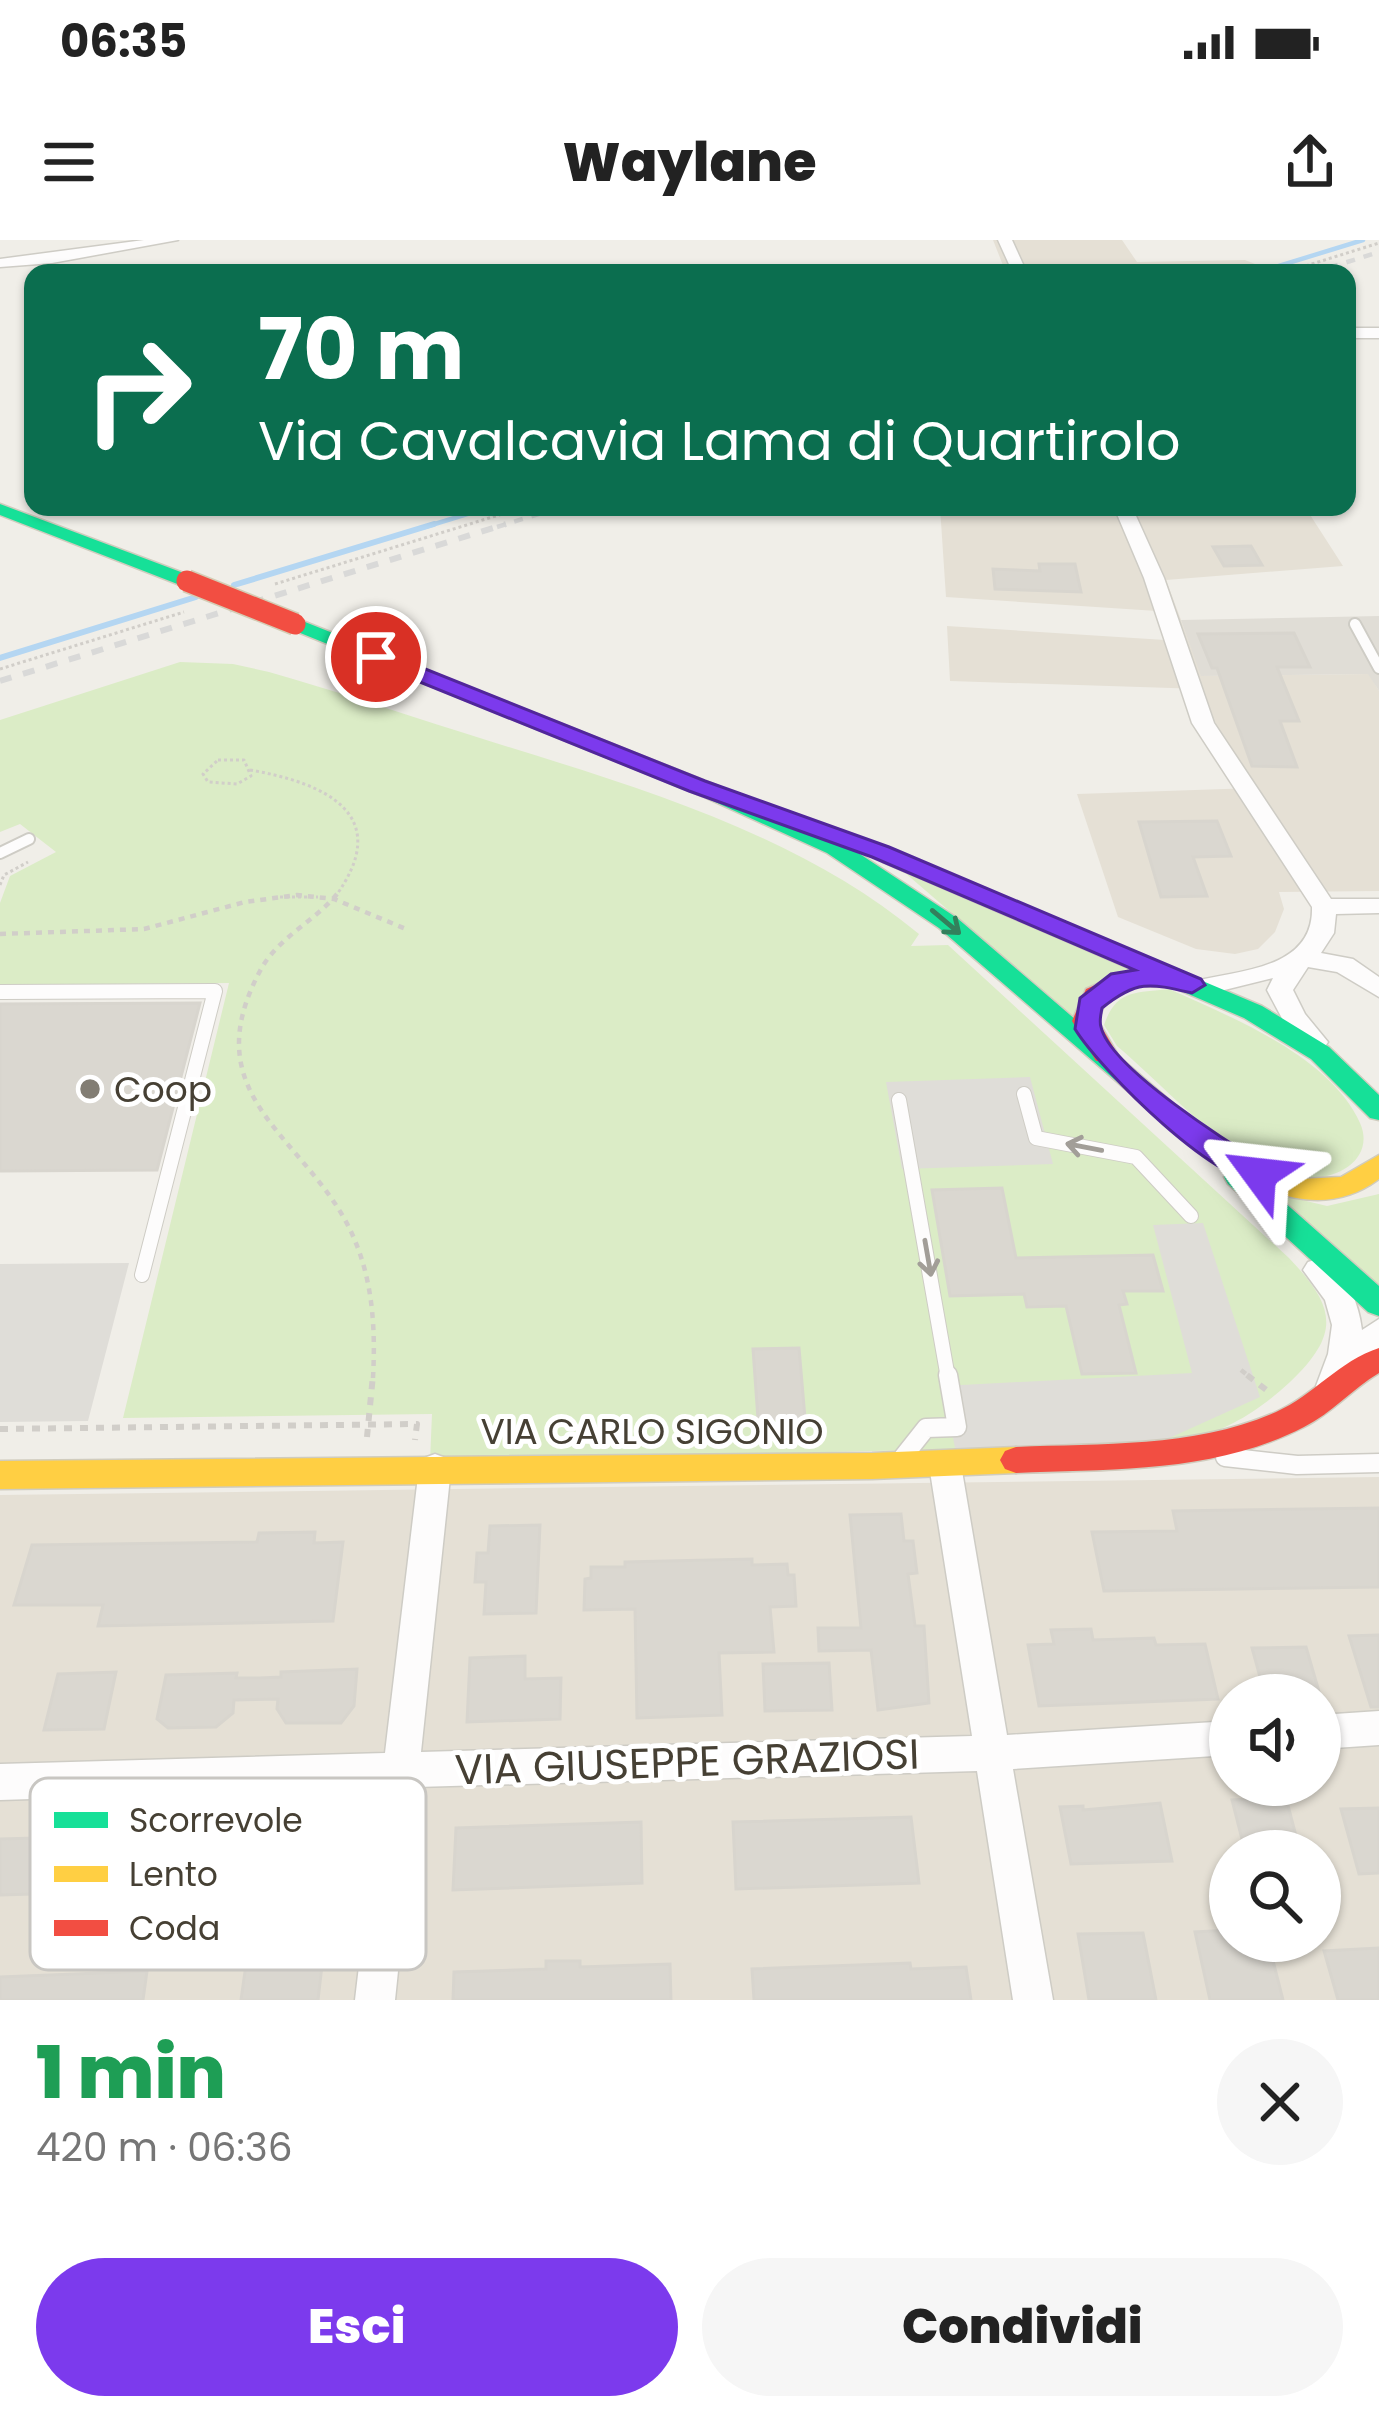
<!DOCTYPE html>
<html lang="it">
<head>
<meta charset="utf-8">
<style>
  body { margin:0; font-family:Poppins,sans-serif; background:#f6f6f6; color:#222; height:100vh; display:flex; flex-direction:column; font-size:45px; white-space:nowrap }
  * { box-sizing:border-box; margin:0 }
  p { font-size:39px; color:#767676 }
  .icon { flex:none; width:66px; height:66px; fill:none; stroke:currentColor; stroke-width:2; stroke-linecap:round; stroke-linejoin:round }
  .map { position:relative; height:1760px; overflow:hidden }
  .details { display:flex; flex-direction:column; background:#fff; flex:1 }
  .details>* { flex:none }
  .hud { position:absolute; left:24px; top:24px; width:1332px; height:252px; border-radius:24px; box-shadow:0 3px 9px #0004; background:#0b6e4f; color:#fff; overflow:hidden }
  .fabs { position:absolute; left:1209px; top:1434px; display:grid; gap:24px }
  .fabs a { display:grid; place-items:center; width:132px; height:132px; border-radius:50%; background:#fff; box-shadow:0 3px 9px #0004; font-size:60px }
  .pin { position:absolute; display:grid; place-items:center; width:102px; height:102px; color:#fff; margin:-51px; border:6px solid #fff; border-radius:50%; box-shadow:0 3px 12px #0007 }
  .me { position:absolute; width:132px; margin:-66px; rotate:300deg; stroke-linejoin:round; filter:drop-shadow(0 0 9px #0008) }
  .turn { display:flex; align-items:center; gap:42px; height:252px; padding:0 36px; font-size:54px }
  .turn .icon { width:156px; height:156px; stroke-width:2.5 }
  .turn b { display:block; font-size:84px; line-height:102px }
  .round { display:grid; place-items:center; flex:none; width:126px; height:126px; border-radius:63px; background:#f6f6f6 }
  .summary { display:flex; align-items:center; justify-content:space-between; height:204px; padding:0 36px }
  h1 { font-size:72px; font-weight:800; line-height:90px; color:#1e9e55 }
  .primary-button { display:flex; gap:24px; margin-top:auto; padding:24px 36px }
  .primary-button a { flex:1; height:138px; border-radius:72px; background:#7c3aed; color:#fff; font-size:48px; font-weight:800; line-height:138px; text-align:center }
  .primary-button a+a { background:#f6f6f6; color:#222 }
  .status { display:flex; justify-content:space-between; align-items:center; height:84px; padding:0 60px; background:#fff; direction:ltr }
  .status svg { height:33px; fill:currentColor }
  header { display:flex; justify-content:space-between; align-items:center; height:156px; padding:0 36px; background:#fff; font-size:54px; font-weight:800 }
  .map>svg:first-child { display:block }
  .residential { fill:#e5e0d5; fill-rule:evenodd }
  .industrial { fill:#e0ddd6 }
  .green { fill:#dbecc6 }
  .parking { fill:#dfddd8 }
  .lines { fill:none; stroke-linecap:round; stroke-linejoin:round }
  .stream-far1 { stroke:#b4d6f2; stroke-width:4.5 }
  .stream { stroke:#b4d6f2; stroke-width:6 }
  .building { fill:#dad7d0; stroke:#d8d5ce; stroke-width:3 }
  .lane-far2-casing { stroke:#ceccc5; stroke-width:14 }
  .lane-far1-casing { stroke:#ceccc5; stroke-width:16 }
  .lane-casing { stroke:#ceccc5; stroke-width:21 }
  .street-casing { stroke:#ceccc5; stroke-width:3 }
  .fast-casing { stroke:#d0ccbe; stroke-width:3 }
  .slow-casing { stroke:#d0ccbe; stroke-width:3 }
  .jam-casing { stroke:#d0ccbe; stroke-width:3 }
  .path-far2 { stroke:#d1cec9; stroke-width:3; stroke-dasharray:3 3; stroke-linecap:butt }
  .path-far1 { stroke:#d1cec9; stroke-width:4.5; stroke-dasharray:6 6; stroke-linecap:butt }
  .path { stroke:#d1cec9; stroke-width:6; stroke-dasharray:8 8; stroke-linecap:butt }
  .lane-far2 { stroke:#fdfcfc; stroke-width:10 }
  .lane-far1 { stroke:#fdfcfc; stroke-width:14 }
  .lane { stroke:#fdfcfc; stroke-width:18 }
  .street { fill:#fdfcfc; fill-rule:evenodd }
  .fast { fill:#16e098; fill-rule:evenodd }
  .slow { fill:#ffcf43; fill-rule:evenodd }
  .jam { fill:#f24e42; fill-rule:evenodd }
  .rail-far1 { stroke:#d9d9d8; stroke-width:4.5; stroke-dasharray:9 9; stroke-linecap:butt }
  .rail { stroke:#d9d9d8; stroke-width:6; stroke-dasharray:12 12; stroke-linecap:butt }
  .jam-bridge-casing { stroke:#d4ccb4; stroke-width:24; stroke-linecap:butt }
  .jam-bridge { stroke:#f24e42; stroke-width:21 }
  .oneway { stroke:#33805c }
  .oneway2 { stroke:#a29e98 }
  .route { fill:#7c3aed; stroke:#51269a; stroke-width:3 }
  .poi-dot { fill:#827d73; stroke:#fff; stroke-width:4.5 }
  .labels { text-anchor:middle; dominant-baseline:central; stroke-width:10; stroke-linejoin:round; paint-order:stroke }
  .poi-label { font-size:36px; fill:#464034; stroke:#fff; text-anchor:start }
  .street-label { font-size:36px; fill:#464034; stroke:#fff }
  .near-street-label { font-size:42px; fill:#464034; stroke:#fff }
  .key { fill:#fff; stroke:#c8c6c2; stroke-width:3 }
  .key-label { font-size:33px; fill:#464034 }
</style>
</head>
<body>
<div class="status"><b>06:35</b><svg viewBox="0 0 49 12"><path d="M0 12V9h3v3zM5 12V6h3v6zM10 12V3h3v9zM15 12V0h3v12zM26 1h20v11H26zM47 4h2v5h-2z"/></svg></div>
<header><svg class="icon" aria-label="menu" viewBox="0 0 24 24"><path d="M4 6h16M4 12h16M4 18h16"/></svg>Waylane<svg class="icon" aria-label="share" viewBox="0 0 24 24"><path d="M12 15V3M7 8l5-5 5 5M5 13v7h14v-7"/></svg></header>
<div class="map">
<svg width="1379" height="1760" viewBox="0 0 1379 1760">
  <rect width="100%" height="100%" fill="#f0eee8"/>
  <path class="residential" d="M993,0H1122L1137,22L1245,20L1278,33H1006Z
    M940,267H1305L1343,326L1166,340L1202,436L1369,434L1379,451V651L1279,652L1284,669L1275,692L1258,709L1235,714L1196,709L1118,677L1077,554L1254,548L1213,482L1202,449L950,441L947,386L1181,401L1172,372L946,357Z
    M1379,1237V1760H0V1255ZM1230,1455H1320V1545H1230ZM1230,1611H1320V1701H1230Z"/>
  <path class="industrial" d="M1379,376V451L1368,434L1201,436L1181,380Z"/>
  <path class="green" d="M180,422L233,424L269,432C333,450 397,472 461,492C618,542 790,587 919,694L911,706L948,705L1289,1018C1337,1068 1340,1094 1290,1142C1253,1176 1232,1185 1187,1204L430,1221L432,1174L123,1178L229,743L0,745V663L10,636L56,612L20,584L0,592V480Z
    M896,625L1129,727L1073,778Z
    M1169,749C1231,777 1330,816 1360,883C1376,919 1335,943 1302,936C1284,932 1257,923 1242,914C1200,887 1156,839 1117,806L1104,785C1116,750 1134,753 1169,749Z
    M1277,954L1327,966L1379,954V1050Z"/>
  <path class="parking" d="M1030,837L1053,924L902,929L886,842Z
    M1203,983L1260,1157L1143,1210L956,1213L943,1146L1192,1133L1153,985Z
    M129,1023L88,1181L0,1182V1024Z"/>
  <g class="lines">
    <path class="stream-far1" d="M1256,33L1363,0
      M425,287L490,267"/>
    <path class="stream" d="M234,345L434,284
      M0,418L196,357"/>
  </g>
  <path class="building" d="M1251,306L1262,325L1224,326L1213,307Z
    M1039,324H1075L1081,352L995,349L993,329L1040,331Z
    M1294,393L1310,427H1277L1299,481H1280L1297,527L1252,526L1217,428H1212L1198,394Z
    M1217,581L1231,616L1193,617L1207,656L1161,657L1139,582Z
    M200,763L157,930L0,931V764Z
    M1002,948L1016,1018L1153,1015L1163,1051H1123L1127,1064L1119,1065L1136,1133L1082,1134L1066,1066L1027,1067L1024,1054L950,1056L932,950Z
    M799,1108L805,1178L758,1179L753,1109Z
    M1379,1268V1347L1104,1351L1092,1292L1177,1291L1173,1271Z
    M901,1274L904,1301H913L917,1333L908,1334L915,1386H924L929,1463L878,1470L871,1410L819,1411L818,1388H861L850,1275Z
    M540,1285L536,1373L484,1374L486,1342H475L477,1313H488L490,1286Z
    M315,1292L314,1303L343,1302L333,1381L98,1386L103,1365H14L32,1305L257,1302L259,1293Z
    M752,1319V1325L787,1324L788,1335H794L796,1366L770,1367L774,1412L719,1413L722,1475L637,1478L635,1369L584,1370L585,1339L591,1338V1327H625V1322Z
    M1091,1389L1093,1400L1154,1398L1156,1405L1205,1404L1218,1459L1039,1466L1028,1405L1054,1404L1051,1390Z
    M1379,1395V1467H1371L1349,1396Z
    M1306,1407L1320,1455H1265L1252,1408Z
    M525,1416V1439L561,1438L560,1479L467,1482L470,1418Z
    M829,1423L832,1470L765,1471L763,1424Z
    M357,1429L354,1466L341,1483H286L277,1469L278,1459L234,1460L233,1473L216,1487L168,1488L157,1479L166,1435L237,1433L236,1438H260L281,1437V1432Z
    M116,1432L104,1489L44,1490L58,1434Z
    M1286,1558L1300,1611H1245L1232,1560Z
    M1160,1563L1172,1621L1071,1624L1060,1567L1083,1566V1570Z
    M1379,1568V1633L1359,1634L1341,1569Z
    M911,1577L919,1643L736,1649L733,1582Z
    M641,1582L642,1643L453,1650L456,1588Z
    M142,1595L132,1651L0,1655V1599Z
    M336,1604L318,1760H241L251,1689L291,1688L301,1605Z
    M1230,1690V1701H1268L1283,1760H1210L1195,1692Z
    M1143,1693L1156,1760H1089L1078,1694Z
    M1379,1708V1760H1338L1324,1711Z
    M546,1721H580V1727L670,1724L671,1760H453L454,1732L546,1729Z
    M910,1723L911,1729L966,1727L971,1760H754L752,1729Z
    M147,1731L143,1760H0V1737Z"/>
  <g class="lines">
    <g class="lane-far2-casing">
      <path id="lane-far2" d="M1355,384L1379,428
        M0,613L29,599"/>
    </g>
    <g class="lane-far1-casing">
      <path id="lane-far1" d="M0,752L215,751L142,1035
        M1024,854L1036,898L1136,917L1191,976
        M899,860L948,1138"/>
    </g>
    <g class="lane-casing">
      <path id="lane" d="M903,1217L926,1188L957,1187L948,1135
        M1225,1217L1297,1225L1379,1223"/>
    </g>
    <g class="street-casing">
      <path id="street" d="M144,0H178L52,23L0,27V19Z
        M998,0H1012L1027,33H1013Z
        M1347,88H1379V98H1347Z
        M1114,267H1132L1164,338L1214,483L1331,659H1379V673L1336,674L1334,693L1321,713L1353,719L1379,737V757L1337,732L1308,727L1293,750L1305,774L1328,802L1324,808H1306L1285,784L1267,750L1273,738L1200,756L1187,748L1191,742C1238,730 1314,730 1312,667L1192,483L1144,338Z
        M1318,1019C1346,1028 1359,1064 1362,1090L1379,1079V1112C1363,1130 1345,1163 1320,1155L1316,1146L1328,1114L1332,1085L1325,1060L1303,1030L1308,1022Z
        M945,1212L956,1215L961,1225L1007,1495L1230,1481V1515L1013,1529L1053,1760H1013L977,1531L417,1547L395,1760H355L380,1548L0,1560V1524L385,1513L419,1228L424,1218L435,1214L446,1218L451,1228L421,1512L972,1496L929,1225L934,1215Z
        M1379,1471V1505L1320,1509V1475Z"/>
    </g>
    <g class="fast-casing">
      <path id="fast" d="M0,264L194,337L197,341L180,345L0,275Z
        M295,378L718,546L843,603L957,678L1189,877L1186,884H1166L939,688L827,613L702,556L288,388V380Z
        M891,610L1262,766L1329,807L1379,855V880L1370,878L1311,819L1244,778L883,622L879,617Z
        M1238,927L1248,930L1379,1046V1076L1368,1072L1228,944L1224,937L1228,930Z"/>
    </g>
    <g class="slow-casing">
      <path id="slow" d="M1176,867L1265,926L1301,939L1341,937L1379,915V939C1307,993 1223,931 1166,884L1163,877Z
        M1016,1207L1027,1211L1032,1220L1027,1229L1016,1233L872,1239L0,1249V1221L872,1213Z"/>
    </g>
    <g class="jam-casing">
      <path id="jam" d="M1130,730L1172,731L1184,739L1172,747L1134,746L1106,760L1098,781L1118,815L1114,821H1096L1072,781L1086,749Z
        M1379,1108V1133C1352,1149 1332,1173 1304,1187C1215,1233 1114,1229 1016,1233L1005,1229L1000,1220L1005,1211L1016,1207C1103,1203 1195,1208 1276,1172C1314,1155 1339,1121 1379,1108Z"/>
    </g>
    <path class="path-far2" d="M1283,33L1379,3
      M275,344L525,267
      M0,429L184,372
      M218,520H244L251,536L237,544L208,542L203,534Z
      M250,530C326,543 395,575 335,657
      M0,645L4,635L28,622
      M280,657H318"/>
    <path class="path-far1" d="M337,654C314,682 277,698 260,731C196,851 294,891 344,978C372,1028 376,1082 373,1138
      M0,694L144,689L245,662L297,655L334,659L406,689
      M1241,1130L1251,1138"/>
    <path class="path" d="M1247,1135L1269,1152
      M0,1189L417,1184L415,1200
      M367,1197L373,1135"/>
    <use href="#lane-far2" class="lane-far2"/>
    <use href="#lane-far1" class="lane-far1"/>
    <use href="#lane" class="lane"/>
    <use href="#street" class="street"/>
    <use href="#fast" class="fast"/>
    <use href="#slow" class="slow"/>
    <use href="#jam" class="jam"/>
    <path class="rail-far1" d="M1312,33L1379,12
      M497,287L561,267"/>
    <path class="rail" d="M0,441L506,284"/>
    <g class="jam-bridge-casing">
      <path id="jam-bridge" d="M187,341L295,384"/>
    </g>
    <use href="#jam-bridge" class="jam-bridge"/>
  </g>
  <defs><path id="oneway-shaft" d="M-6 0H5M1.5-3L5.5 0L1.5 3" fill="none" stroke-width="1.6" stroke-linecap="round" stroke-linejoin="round" transform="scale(3)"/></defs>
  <use class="oneway" href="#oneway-shaft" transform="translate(946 682) rotate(40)"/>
  <g class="oneway2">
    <use href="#oneway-shaft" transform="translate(1084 907) rotate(-169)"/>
    <use href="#oneway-shaft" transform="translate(928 1018) rotate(80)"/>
  </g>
  <path class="route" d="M368,412H383L705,541L889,607L1201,739L1205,745L1192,753C1149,743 1137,740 1102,768C1101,774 1099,781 1101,787C1110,828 1232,905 1269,927L1273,934L1269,942C1224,955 1098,827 1075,789L1080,758L1111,734L1135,730L872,617L689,551L368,421Z"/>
  <circle class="poi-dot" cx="90" cy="849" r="12"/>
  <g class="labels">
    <g class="poi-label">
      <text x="114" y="849">Coop</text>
    </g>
    <g class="street-label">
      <text x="652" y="1191">VIA CARLO SIGONIO</text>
    </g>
    <g class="near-street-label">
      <text transform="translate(687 1522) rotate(-2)">VIA GIUSEPPE GRAZIOSI</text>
    </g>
  </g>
  <rect x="30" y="1538" width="396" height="192" rx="18" class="key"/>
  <rect x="54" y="1572" width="54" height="16" fill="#16e098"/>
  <rect x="54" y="1626" width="54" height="16" fill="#ffcf43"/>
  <rect x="54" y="1680" width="54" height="16" fill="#f24e42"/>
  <g class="key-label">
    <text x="129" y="1592">Scorrevole</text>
    <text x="129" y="1646">Lento</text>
    <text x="129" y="1700">Coda</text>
  </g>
</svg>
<div class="fabs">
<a><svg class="icon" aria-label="sound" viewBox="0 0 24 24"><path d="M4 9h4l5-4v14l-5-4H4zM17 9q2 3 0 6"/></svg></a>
<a><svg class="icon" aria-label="search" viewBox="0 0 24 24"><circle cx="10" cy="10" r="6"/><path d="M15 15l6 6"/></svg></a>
</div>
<div class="pin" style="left:376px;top:417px;background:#d93025"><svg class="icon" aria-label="arrive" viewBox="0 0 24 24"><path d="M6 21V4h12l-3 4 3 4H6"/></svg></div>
<svg class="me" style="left:1259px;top:934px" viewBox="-20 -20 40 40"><path d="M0-17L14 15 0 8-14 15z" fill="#7c3aed" stroke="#fff" stroke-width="4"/></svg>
<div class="hud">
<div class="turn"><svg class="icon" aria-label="right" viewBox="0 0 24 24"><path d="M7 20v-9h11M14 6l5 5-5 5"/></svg><div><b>70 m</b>Via Cavalcavia Lama di Quartirolo</div></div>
</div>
</div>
<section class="details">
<div class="summary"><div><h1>1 min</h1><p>420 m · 06:36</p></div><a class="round"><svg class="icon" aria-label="close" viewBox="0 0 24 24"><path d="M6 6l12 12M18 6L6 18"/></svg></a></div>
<div class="primary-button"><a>Esci</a><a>Condividi</a></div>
</section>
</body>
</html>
